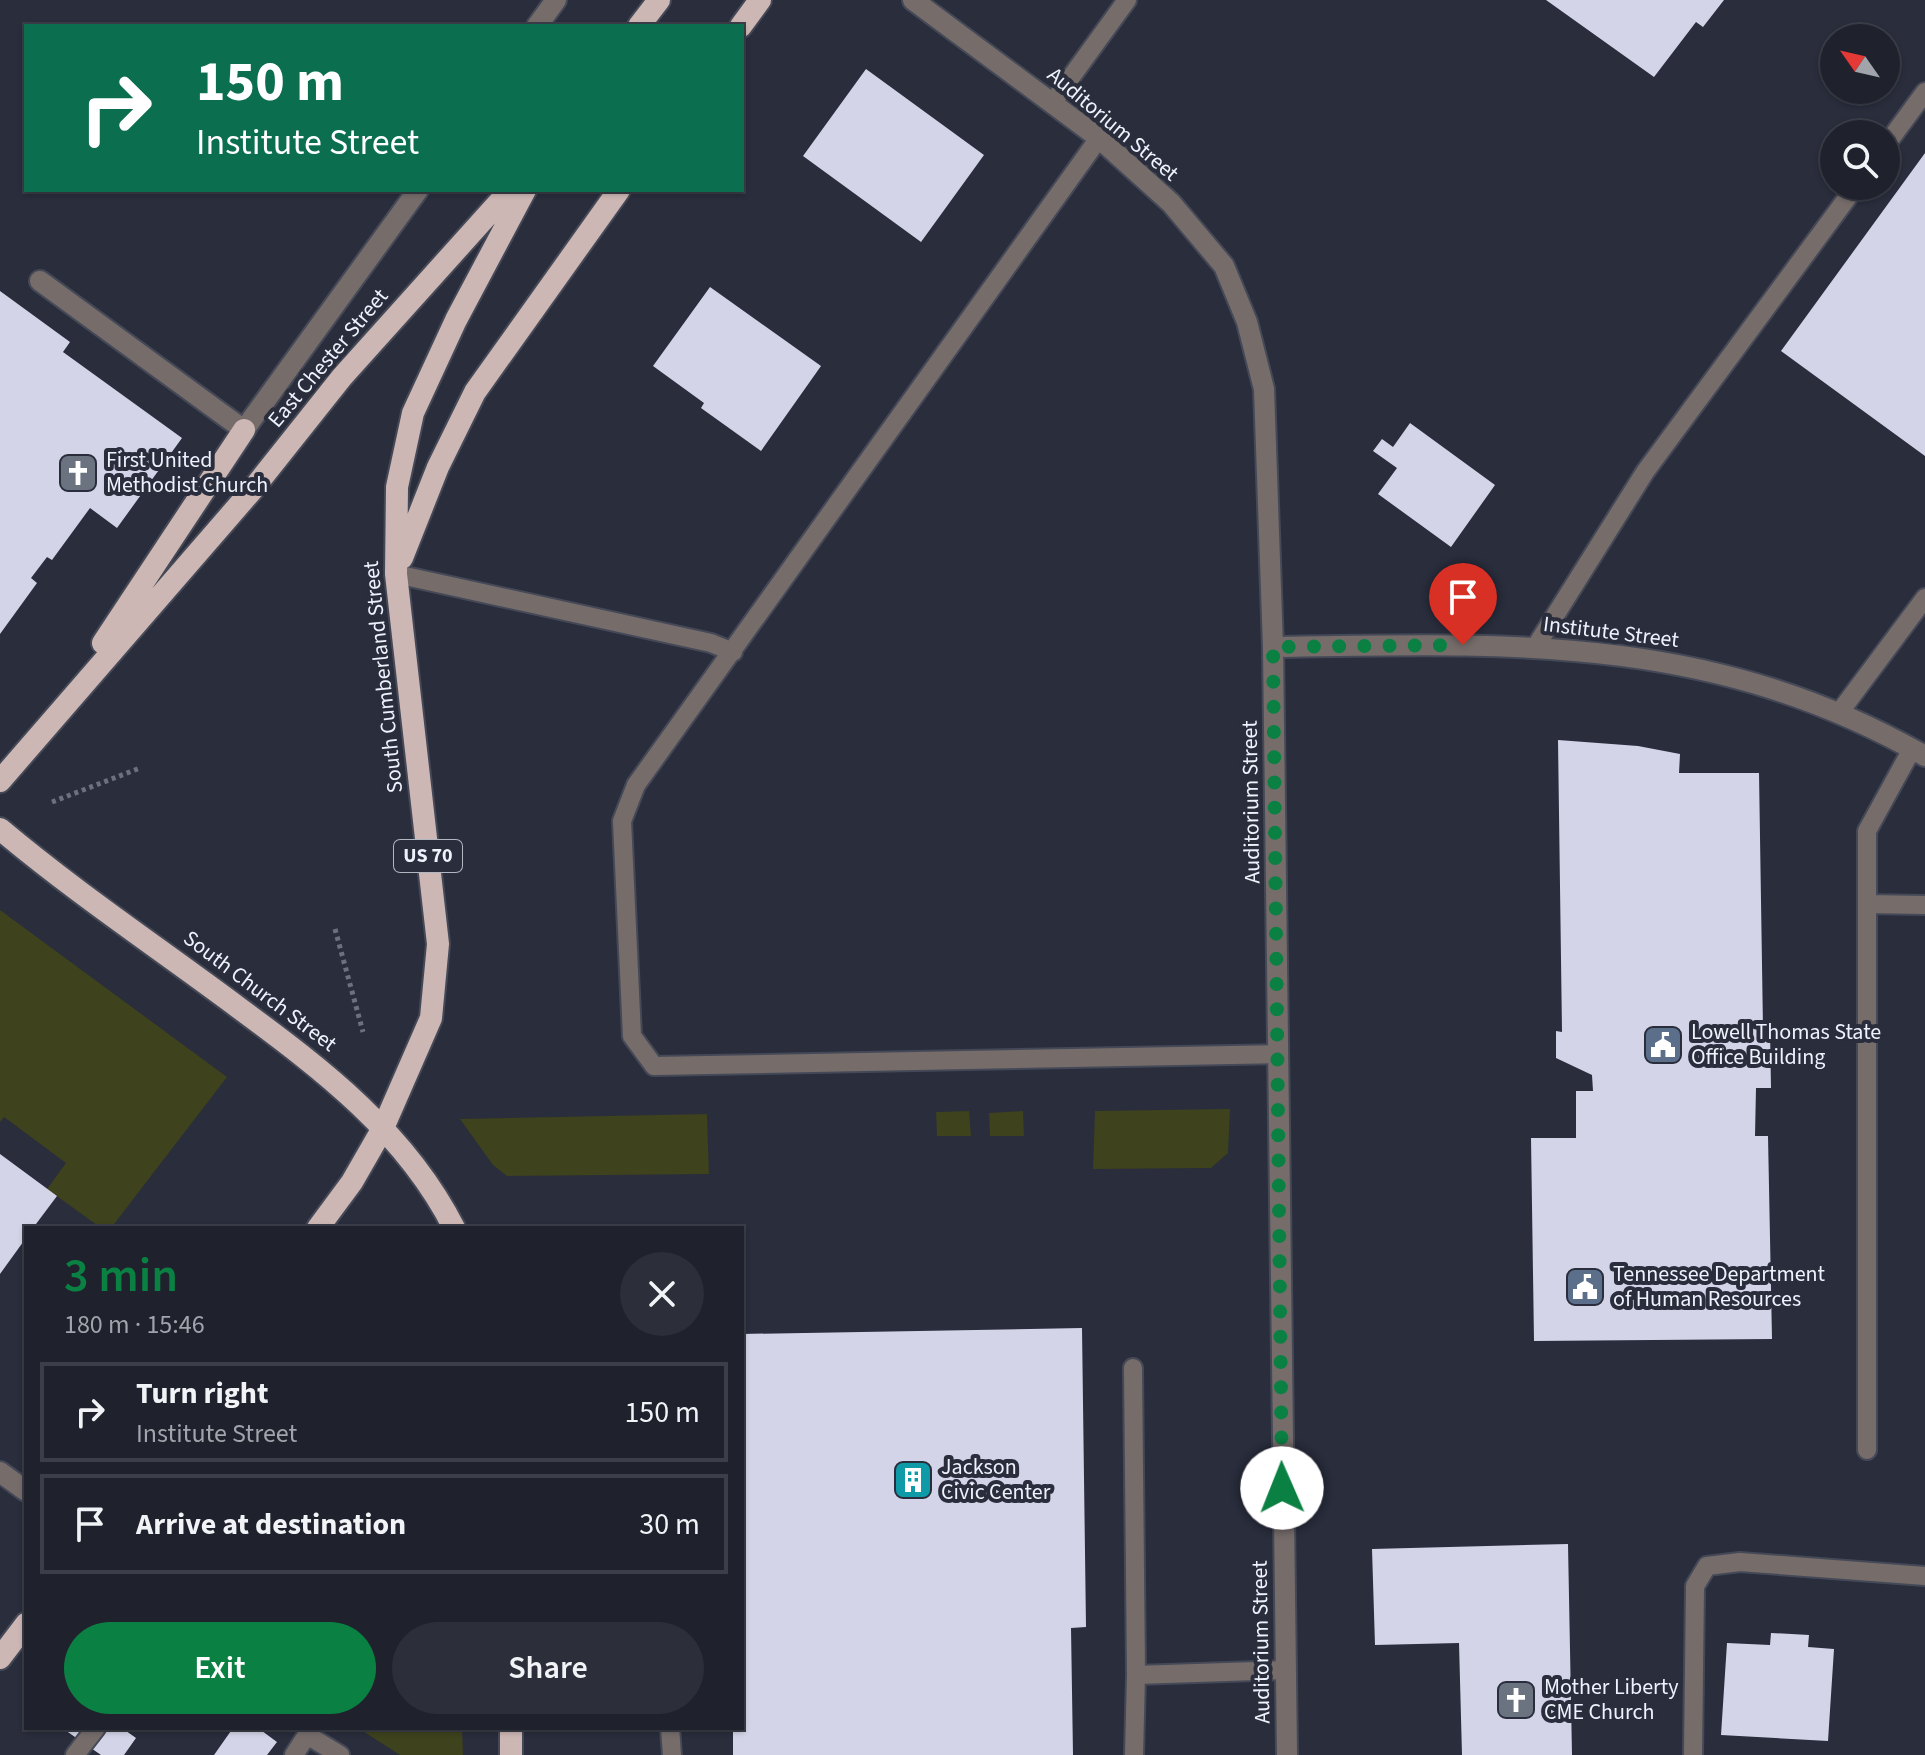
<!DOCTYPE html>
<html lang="en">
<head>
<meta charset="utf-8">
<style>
  body { margin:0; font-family:"Source Sans 3",sans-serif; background:#2c2f39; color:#f1f3f6; height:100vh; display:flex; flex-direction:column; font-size:30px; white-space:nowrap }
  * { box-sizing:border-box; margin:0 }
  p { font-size:26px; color:#a1a4aa }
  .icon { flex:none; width:44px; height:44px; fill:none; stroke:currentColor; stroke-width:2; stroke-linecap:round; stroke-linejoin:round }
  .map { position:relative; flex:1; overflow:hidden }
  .drawer { position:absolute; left:24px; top:1226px; width:720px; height:504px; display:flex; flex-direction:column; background:#1f222d; border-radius:0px; box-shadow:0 2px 6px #0004,0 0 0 2px #3c3f49 }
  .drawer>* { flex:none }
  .guide { position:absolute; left:24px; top:24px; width:720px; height:168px; border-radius:0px; box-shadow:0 2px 6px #0004,0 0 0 2px #3c3f49; background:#0b6e4f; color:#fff; overflow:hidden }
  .needle { width:52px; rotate:304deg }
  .buttons { position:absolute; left:1820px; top:24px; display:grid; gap:16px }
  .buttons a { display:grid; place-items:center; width:80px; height:80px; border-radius:50%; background:#1f222d; box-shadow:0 2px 6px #0004,0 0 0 2px #3c3f49; font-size:40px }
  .pin { position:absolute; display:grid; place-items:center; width:68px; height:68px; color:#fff; margin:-82px -34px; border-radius:50% 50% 50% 0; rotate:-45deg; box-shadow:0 0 8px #0007 }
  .pin .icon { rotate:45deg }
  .me { position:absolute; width:88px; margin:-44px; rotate:359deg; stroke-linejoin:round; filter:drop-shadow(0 0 6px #0008) }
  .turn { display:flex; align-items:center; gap:28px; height:168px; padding:0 40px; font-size:36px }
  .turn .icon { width:104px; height:104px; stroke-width:2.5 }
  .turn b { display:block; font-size:56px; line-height:68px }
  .round { display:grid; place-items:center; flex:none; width:84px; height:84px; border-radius:42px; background:#2c2f39 }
  .overview { display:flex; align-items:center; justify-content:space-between; height:136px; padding:0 40px }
  h1 { font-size:48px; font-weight:600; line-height:60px; color:#0b8043 }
  .action { display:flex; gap:16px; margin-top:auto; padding:16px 40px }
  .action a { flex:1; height:92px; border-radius:48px; background:#0b8043; color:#fff; font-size:32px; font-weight:600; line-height:92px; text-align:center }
  .action a+a { background:#2c2f39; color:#f1f3f6 }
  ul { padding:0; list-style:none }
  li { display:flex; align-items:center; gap:24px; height:100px; margin:0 16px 12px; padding:0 24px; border:4px solid #3c3f49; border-radius:0px }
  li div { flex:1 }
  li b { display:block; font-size:30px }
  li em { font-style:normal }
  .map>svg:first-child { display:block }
  .green { fill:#3e421d }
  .building { fill:#d4d4e8 }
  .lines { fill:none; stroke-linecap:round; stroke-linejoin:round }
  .service-casing { stroke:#454957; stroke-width:22 }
  .minor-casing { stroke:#454957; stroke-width:24 }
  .tertiary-casing { stroke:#454957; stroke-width:24 }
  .trunk-casing { stroke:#454957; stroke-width:26 }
  .path { stroke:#6d717e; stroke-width:5; stroke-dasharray:4 4; stroke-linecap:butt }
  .service { stroke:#766d6b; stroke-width:18 }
  .minor { stroke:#766d6b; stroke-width:20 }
  .tertiary { stroke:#766d6b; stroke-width:20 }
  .trunk { stroke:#cdb7b4; stroke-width:22 }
  .route { stroke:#0b8043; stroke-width:14; stroke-dasharray:0 25.2 }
  .labels { text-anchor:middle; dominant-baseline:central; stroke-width:8; stroke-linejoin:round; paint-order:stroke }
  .shield { fill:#292d3c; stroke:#b3b7c2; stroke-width:2 }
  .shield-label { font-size:20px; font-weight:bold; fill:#eef2fc }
  .street-label { font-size:22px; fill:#eef2fc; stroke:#292d3c }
  .poi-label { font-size:22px; fill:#eef2fc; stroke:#292d3c; text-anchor:start }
</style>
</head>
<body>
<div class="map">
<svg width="1925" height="1755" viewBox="0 0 1925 1755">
  <rect width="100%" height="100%" fill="#292d3c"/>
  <path class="green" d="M0,910L227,1077L111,1228H101L47,1189L66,1163L4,1117L0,1122Z
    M1230,1109L1228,1153L1211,1168L1093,1169L1095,1111Z
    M969,1111L971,1136H937L936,1112Z
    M1023,1111L1024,1136H990L989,1113Z
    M707,1114L709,1174L507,1176L493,1165L460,1119Z
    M358,1728H462L463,1755H400Z"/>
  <path class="building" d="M1546,0H1724L1703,27L1696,22L1654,77Z
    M866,69L984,155L921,242L803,156Z
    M1925,153V456L1781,351Z
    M710,287L821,366L761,451L701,408L704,403L653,366Z
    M0,291L70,342L63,352L182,438L117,528L90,508L52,560L47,557L31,578L37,583L0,634Z
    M1410,423L1495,485L1451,547L1378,494L1397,468L1373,451L1382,439L1393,447Z
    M1558,740L1638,746L1680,754L1679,773H1759L1763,1029H1770L1771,1088H1756L1755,1136H1768L1772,1339L1534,1341L1531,1138H1576V1091H1593L1592,1075L1556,1058V1031L1562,1032Z
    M0,1154L57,1196L33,1228H26V1238L0,1274Z
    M1082,1328L1086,1627L1071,1628L1073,1755H733V1728H742V1334Z
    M1568,1544L1572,1755H1462L1459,1643L1375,1645L1372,1549Z
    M1771,1633L1809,1635L1808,1647L1834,1649L1828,1741L1721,1735L1727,1643L1770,1645Z
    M62,1728H122L136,1738L124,1755H101Z
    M233,1728H258L277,1742L267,1755H214Z"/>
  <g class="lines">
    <g class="service-casing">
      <path id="service" d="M1053,102L1127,0
        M1099,138L636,785L622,821L632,1036L654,1066L1279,1054
        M1886,145L1925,92
        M396,574L711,643L733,652
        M1536,646L1645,472L1856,186
        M1839,713L1925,598
        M1912,749L1867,831V904L1925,905
        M1133,1368L1136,1675
        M1867,1450V904
        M670,1728L672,1755
        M75,1755L96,1728
        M294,1755L307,1735L340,1755
        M1134,1755L1136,1675L1286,1670
        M1693,1755L1695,1586L1707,1566L1740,1562L1925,1576"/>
    </g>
    <g class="minor-casing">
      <path id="minor" d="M913,0L1099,138L1171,203L1224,266L1247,322L1264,389L1273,647L1287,1755
        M40,281L244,430
        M1273,647C1510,643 1711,634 1925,756
        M0,1472L26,1491"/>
    </g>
    <g class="tertiary-casing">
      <path id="tertiary" d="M537,26L556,0
        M244,430L418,190"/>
    </g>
    <g class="trunk-casing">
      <path id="trunk" d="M639,26L659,0
        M741,26L760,0
        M402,558L438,467L475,392L619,190
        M103,643L244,430
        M0,781L253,489L342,377L510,190
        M0,829C76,893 160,949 239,1008C323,1070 406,1133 454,1228
        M318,1228L352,1182L383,1128L431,1018L438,944L396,574L397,487L413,413L456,320L525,190
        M0,1658L26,1624
        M511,1728V1755"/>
    </g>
    <path class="path" d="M52,802L140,768
      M335,929L363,1032"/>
    <use href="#service" class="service"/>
    <use href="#minor" class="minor"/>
    <use href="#tertiary" class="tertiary"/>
    <use href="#trunk" class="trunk"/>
  </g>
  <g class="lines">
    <path class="route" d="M1282,1488L1273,647L1463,645"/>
  </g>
  <defs>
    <g id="church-square" transform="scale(2)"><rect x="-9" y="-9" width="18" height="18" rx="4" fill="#6b7280" stroke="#292d3c"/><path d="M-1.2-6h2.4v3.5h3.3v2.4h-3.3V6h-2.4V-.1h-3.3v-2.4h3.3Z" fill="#fff"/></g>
    <g id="civic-square" transform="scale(2)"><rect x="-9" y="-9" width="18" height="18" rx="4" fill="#5c6f8a" stroke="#292d3c"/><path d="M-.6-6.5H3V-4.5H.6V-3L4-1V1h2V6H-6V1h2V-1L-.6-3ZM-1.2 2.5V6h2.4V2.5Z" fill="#fff"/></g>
    <g id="building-square" transform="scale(2)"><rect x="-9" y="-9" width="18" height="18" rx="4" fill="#0f9aa8" stroke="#292d3c"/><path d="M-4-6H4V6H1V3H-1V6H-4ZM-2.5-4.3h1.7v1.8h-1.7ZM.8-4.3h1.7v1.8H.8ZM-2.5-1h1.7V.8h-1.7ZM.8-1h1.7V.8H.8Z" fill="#fff"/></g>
  </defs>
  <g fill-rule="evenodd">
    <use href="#church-square" x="78" y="473"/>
    <use href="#civic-square" x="1663" y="1045"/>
    <use href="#civic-square" x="1585" y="1287"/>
    <use href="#building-square" x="913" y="1480"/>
    <use href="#church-square" x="1516" y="1700"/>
  </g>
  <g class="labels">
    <rect class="shield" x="394" y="840" width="68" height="32" rx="6"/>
    <g class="shield-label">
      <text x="428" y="856">US 70</text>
    </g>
    <g class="street-label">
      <text transform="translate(1113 124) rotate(40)">Auditorium Street</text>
      <text transform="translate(328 358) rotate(-50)">East Chester Street</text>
      <text transform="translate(1611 632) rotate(7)">Institute Street</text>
      <text transform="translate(383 677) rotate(-96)">South Cumberland Street</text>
      <text transform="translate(1251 802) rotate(-91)">Auditorium Street</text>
      <text transform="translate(260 991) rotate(37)">South Church Street</text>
      <text transform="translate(1261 1642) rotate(-91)">Auditorium Street</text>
    </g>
    <g class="poi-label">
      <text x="106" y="460">First United<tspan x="106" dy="25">Methodist Church</tspan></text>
      <text x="1691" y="1032">Lowell Thomas State<tspan x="1691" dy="25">Office Building</tspan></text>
      <text x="1613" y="1274">Tennessee Department<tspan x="1613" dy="25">of Human Resources</tspan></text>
      <text x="941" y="1467">Jackson<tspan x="941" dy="25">Civic Center</tspan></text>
      <text x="1544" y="1687">Mother Liberty<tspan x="1544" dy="25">CME Church</tspan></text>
    </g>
  </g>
</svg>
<div class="buttons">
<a><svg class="needle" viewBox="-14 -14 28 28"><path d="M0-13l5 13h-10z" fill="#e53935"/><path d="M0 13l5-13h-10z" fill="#a1a4aa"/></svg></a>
<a><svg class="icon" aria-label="search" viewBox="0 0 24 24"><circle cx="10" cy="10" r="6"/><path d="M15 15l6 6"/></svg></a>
</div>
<div class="pin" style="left:1463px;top:645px;background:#d93025"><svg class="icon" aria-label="arrive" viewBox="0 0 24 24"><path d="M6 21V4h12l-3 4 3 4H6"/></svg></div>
<svg class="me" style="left:1282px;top:1488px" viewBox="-20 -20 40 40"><circle r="19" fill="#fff"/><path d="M0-13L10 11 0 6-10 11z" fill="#0b8043"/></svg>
<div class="guide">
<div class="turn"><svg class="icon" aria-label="right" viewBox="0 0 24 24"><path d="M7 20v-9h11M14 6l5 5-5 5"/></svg><div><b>150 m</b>Institute Street</div></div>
</div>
<section class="drawer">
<div class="overview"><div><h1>3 min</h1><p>180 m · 15:46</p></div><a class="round"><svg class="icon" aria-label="close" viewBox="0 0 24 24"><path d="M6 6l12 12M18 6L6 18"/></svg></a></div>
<ul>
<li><svg class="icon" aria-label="right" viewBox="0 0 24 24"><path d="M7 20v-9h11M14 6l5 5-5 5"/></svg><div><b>Turn right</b><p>Institute Street</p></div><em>150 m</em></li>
<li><svg class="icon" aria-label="arrive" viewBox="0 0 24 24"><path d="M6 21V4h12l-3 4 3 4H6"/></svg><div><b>Arrive at destination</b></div><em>30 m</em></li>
</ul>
<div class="action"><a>Exit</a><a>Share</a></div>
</section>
</div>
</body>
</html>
